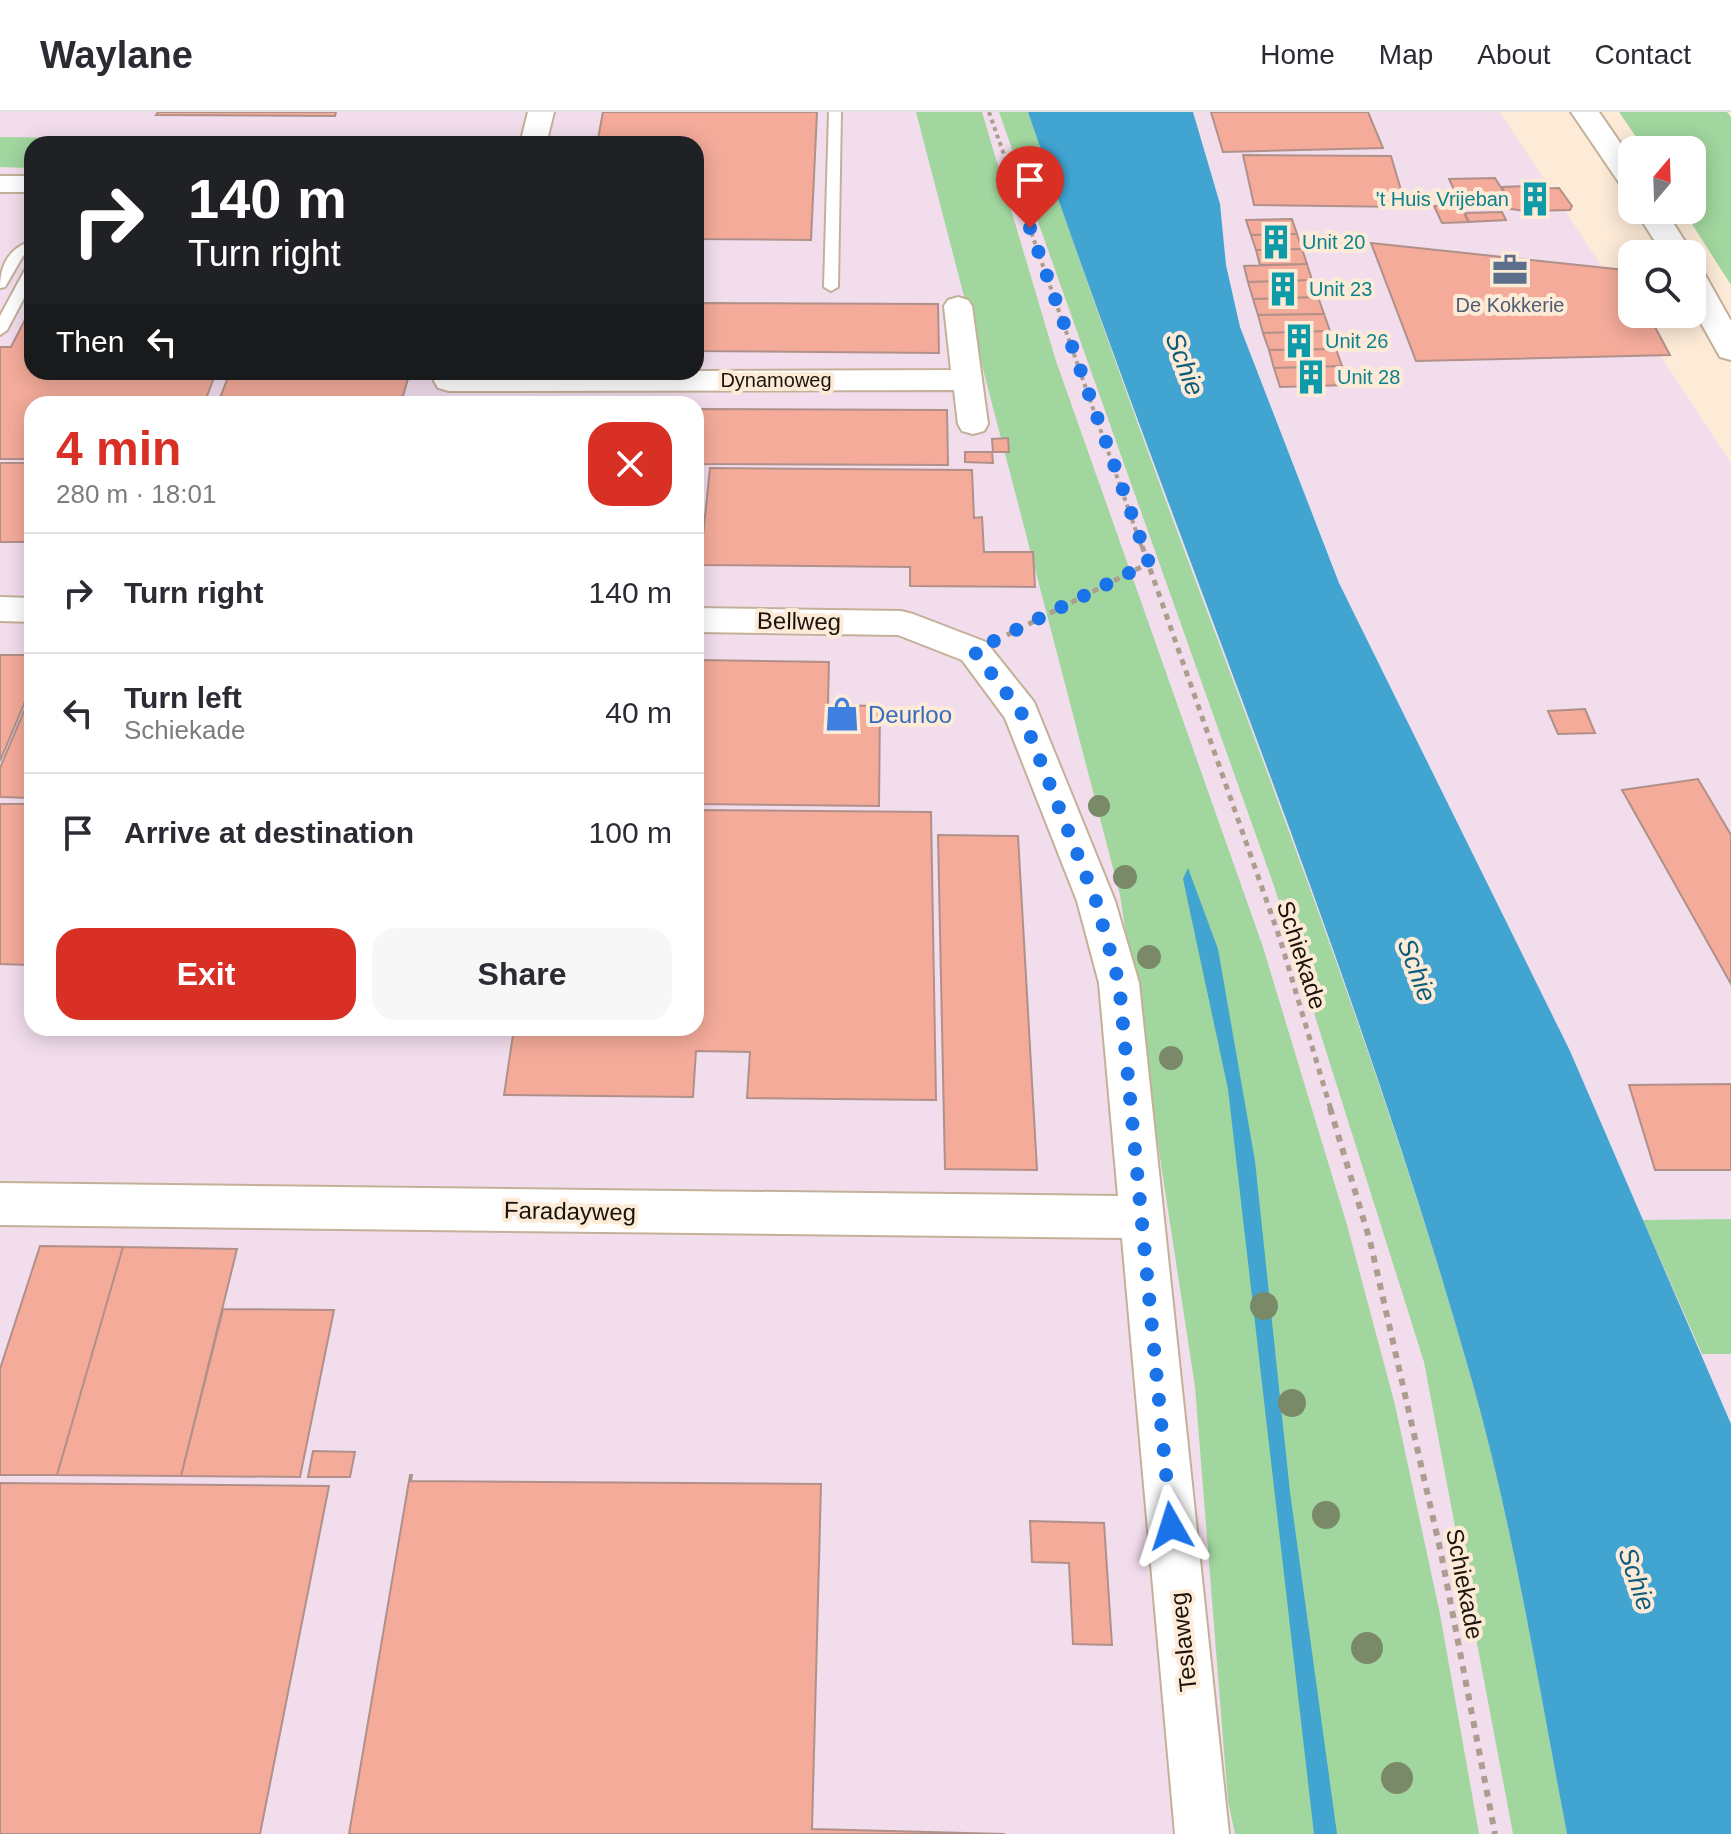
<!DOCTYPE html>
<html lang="en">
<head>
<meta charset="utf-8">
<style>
  body { margin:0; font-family:Arial,sans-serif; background:#f7f7f7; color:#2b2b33; height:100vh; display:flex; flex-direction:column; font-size:30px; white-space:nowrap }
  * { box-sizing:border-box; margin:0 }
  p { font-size:26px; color:#7c7c81 }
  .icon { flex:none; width:44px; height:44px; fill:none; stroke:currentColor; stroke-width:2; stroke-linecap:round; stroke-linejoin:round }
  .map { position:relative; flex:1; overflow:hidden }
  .sheet { position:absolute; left:24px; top:284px; width:680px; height:640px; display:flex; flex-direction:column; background:#fff; border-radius:24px; box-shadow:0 4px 20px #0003 }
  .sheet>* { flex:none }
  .top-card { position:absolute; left:24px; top:24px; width:680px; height:244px; border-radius:24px; box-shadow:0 4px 20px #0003; background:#202124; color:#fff; overflow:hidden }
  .needle { width:52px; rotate:19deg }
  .buttons { position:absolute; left:1618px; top:24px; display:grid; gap:16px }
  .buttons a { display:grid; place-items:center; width:88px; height:88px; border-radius:16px; background:#fff; box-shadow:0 4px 20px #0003; font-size:40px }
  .pin { position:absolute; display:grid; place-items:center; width:68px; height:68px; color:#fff; margin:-82px -34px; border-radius:50% 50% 50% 0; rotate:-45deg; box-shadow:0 0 8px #0007 }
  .pin .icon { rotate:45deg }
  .me { position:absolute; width:88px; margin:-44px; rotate:354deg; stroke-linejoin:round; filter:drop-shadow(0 0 6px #0008) }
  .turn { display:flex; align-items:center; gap:28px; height:168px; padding:0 32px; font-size:36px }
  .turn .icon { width:104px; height:104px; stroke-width:2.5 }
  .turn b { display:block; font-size:56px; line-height:68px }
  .then { display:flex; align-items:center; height:76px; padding:0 32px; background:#0003; gap:16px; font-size:30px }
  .round { display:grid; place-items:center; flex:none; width:84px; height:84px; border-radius:24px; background:#f7f7f7 }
  .overview { display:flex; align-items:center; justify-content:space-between; height:136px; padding:0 32px }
  h1 { font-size:48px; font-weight:800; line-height:60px; color:#d93025 }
  .action { display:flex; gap:16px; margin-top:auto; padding:16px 32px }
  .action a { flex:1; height:92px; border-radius:24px; background:#d93025; color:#fff; font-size:32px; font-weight:800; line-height:92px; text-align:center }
  .action a+a { background:#f7f7f7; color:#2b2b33 }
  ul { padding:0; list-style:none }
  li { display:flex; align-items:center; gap:24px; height:120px; padding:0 32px; border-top:2px solid #e1e1e2 }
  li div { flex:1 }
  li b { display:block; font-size:30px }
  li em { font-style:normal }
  header { display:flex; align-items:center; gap:48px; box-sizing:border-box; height:112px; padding:0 40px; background:#fff; border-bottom:2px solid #e1e1e2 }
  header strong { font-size:38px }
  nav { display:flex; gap:44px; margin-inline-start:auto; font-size:28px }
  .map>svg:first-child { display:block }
  .industrial { fill:#f2ddec; fill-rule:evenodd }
  .green { fill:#a1d69e }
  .water { fill:#41a4d1 }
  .building { fill:#f4ab9a; stroke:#b09089; stroke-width:2 }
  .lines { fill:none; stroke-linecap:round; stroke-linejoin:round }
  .lane-casing { stroke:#c4b099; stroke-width:4 }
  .street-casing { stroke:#c4b099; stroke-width:4 }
  .secondary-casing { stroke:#c4b099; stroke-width:4 }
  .path-far2 { stroke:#ac9d8e; stroke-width:4; stroke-dasharray:4 4; stroke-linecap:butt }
  .path-far1 { stroke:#ac9d8e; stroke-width:5; stroke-dasharray:6 6; stroke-linecap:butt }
  .path { stroke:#ac9d8e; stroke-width:6; stroke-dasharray:7 7; stroke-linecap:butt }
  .lane { fill:#fff; fill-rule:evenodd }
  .street { fill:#fff; fill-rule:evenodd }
  .secondary { fill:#fff; fill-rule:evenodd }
  .tree { fill:#7a8a69 }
  .route { stroke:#1a73e8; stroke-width:14; stroke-dasharray:0 25.2 }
  .labels { text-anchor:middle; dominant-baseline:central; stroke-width:8; stroke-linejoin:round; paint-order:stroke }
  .far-culture-label { font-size:20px; fill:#0d838f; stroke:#fdebd8; text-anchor:start }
  .far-service-label { font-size:20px; fill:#4e5e75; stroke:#fdebd8 }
  .far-street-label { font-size:20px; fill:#1c140c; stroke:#fdebd8 }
  .street-label { font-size:24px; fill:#1c140c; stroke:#fdebd8 }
  .shop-label { font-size:24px; fill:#366cbe; stroke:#fdebd8; text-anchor:start }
  .water-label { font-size:26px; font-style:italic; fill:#0c5b7a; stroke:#fdebd8 }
</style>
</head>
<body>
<header>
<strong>Waylane</strong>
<nav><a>Home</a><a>Map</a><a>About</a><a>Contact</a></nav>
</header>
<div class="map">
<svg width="1731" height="1722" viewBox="0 0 1731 1722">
  <rect width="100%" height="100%" fill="#fdebd8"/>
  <path class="industrial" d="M0,0H1500L1731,351V1722H0ZM32,32H696V260H32ZM32,292H696V916H32Z"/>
  <path class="green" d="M916,0H982L1056,249L1263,835L1347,1113L1395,1293L1440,1502L1479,1722H1235L1228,1689L1195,1275L1120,783Z
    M999,0H1028C1090,180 1154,360 1222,539C1312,780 1402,1021 1472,1269C1514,1417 1538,1571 1567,1722H1513L1424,1250L1274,774Z
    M1619,0H1727L1731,5V173L1683,98H1692V38H1645Z
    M0,25L510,31L32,32V56L0,55Z
    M1731,1107V1242H1702L1643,1108Z"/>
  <path class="water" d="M1028,0H1193L1220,92L1226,153L1240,215L1339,471L1570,939L1731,1312V1722H1567C1538,1571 1514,1417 1472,1269C1350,837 1172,424 1028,0Z
    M1188,756L1218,837L1255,1049L1290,1380L1337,1722H1314L1228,977L1183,767Z"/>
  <path class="building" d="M158,0H336L335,4L156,3Z
    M603,0H817L811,128L696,127V32H597Z
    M1211,0H1368L1383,36L1223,40Z
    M1243,43L1391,44L1406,95L1254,93Z
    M1495,66L1508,87L1459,88L1449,67Z
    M1527,74L1528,77L1559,76L1572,94L1570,98L1525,99L1504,96L1499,87H1508L1502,75Z
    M1461,93L1469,110L1442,111L1434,94Z
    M1502,100L1506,108L1468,110L1464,101Z
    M1292,107L1297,122L1251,123L1246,108Z
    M1297,122L1302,137L1256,138L1251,123Z
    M1371,131L1625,158L1632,172V202H1648L1670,243L1416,249Z
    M1302,137L1307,152L1260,153L1256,138Z
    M1307,152L1312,168L1248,170L1244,154Z
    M1312,168L1318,185L1253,187L1248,170Z
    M1318,185L1324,202L1258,203L1253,187Z
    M696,191L938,192L939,241L696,239Z
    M32,194V260H216L204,292H32V347H0V235H11Z
    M1324,202L1330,219L1263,221L1258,203Z
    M1330,219L1336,237L1269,238L1263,221Z
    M1336,237L1342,254L1274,256L1269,238Z
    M1342,254L1348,273L1280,275L1274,256Z
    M230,260H410L402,287L220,286Z
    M696,297L947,298L948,353L696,352Z
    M1008,326L1009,340H993L992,327Z
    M965,340H992L993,351L965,350Z
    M0,351H32V430H0Z
    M710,356L972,358L974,406L982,405L984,440H1033L1035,475L910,474V455L700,453Z
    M0,543H32V573L0,649Z
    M696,548L829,550L828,593L880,594L879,694L696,692Z
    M32,580V686L0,685V656Z
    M1585,597L1595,621L1558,622L1548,599Z
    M1698,667L1731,723V872L1622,678Z
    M0,692H32L31,853L0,852Z
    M696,698L931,700L936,988L747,986L750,940L696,939L693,985L504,983L514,916H696Z
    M938,723L1018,724L1037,1058L945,1057Z
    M139,916H273L272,921L138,920Z
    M1731,972V1058H1655L1629,973Z
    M40,1134L123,1135L57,1363H0V1257Z
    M123,1135L237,1137L181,1364L57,1363Z
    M223,1197L334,1198L300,1365L181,1364Z
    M313,1339L355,1340L350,1365H308Z
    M410,1363H412L411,1369L821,1372L812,1717L1005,1722H349Z
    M0,1371L329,1374L260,1722H0Z
    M1030,1409L1104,1411L1112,1533L1073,1532L1069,1451L1032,1450Z"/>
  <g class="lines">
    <g class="lane-casing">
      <path id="lane" d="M829,0H841L838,175L831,179L824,175Z
        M32,129V139L23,144L5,175L0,176C0,153 9,136 32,129Z
        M32,154V171L7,218L0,223V204L25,158Z"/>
    </g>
    <g class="street-casing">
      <path id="street" d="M528,0H554L546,32H520Z
        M0,64H32V80H0Z
        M958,185L968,188L972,194L988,312L984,319L973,322L962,319L958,312L954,278L449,279L438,276L434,269L436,260L951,258L944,194L948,188Z
        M0,485L32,486V510L0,509Z
        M696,496L901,499L913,502L986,530L1034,590L1115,789L1139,871L1229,1722H1175L1122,1126L0,1113V1071L1118,1084L1099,871L1077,789L1005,606L962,548L898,523L696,520Z"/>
    </g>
    <g class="secondary-casing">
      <path id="secondary" d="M1571,0H1599L1632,48V78L1622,75Z
        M1635,98H1665L1693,142L1692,144L1663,142Z
        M1692,157L1703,159L1731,209V248L1720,245L1692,195Z"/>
    </g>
    <path class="path-far2" d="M989,0L1142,436"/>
    <path class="path-far1" d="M1142,434L1280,827L1331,998
      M1007,523L1149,451"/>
    <path class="path" d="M1330,996L1370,1129L1441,1441L1495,1722"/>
    <use href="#lane" class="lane"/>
    <use href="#street" class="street"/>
    <use href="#secondary" class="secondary"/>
  </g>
  <g class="tree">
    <circle cx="1099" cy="694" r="11"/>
    <circle cx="1125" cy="765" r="12"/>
    <circle cx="1149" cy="845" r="12"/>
    <circle cx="1171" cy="946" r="12"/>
    <circle cx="1264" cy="1194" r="14"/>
    <circle cx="1292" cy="1291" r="14"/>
    <circle cx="1326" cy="1403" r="14"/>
    <circle cx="1367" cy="1536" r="16"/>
    <circle cx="1397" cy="1666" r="16"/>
  </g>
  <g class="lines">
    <path class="route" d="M1030,116L1149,451L974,539L1021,600L1096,789L1119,871L1171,1414"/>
  </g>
  <defs>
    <g id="building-bare" transform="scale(2.76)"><path d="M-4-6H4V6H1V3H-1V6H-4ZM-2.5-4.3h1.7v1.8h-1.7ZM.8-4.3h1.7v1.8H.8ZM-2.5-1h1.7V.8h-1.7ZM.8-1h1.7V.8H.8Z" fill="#0f9aa8" stroke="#fdebd8" stroke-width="2.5" paint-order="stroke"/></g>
    <g id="office-bare" transform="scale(2.76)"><path d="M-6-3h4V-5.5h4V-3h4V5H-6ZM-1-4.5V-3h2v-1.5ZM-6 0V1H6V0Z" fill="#5c6f8a" stroke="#fdebd8" stroke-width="2.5" paint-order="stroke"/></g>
    <g id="shop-bare" transform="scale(2.76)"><path d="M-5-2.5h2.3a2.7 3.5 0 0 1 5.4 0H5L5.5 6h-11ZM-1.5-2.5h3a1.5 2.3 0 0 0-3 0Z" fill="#3f7fe0" stroke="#fdebd8" stroke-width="2.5" paint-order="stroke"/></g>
  </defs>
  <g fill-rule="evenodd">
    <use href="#building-bare" x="1535" y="87"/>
    <use href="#building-bare" x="1276" y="130"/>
    <use href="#office-bare" x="1510" y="158"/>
    <use href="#building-bare" x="1283" y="177"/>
    <use href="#building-bare" x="1299" y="229"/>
    <use href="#building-bare" x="1311" y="265"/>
    <use href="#shop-bare" x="842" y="602"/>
  </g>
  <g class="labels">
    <g class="far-culture-label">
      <text x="1509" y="87" text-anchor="end">'t Huis Vrijeban</text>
      <text x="1302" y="130">Unit 20</text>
      <text x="1309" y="177">Unit 23</text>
      <text x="1325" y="229">Unit 26</text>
      <text x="1337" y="265">Unit 28</text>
    </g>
    <g class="far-service-label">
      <text x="1510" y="193">De Kokkerie</text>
    </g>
    <g class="far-street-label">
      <text x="776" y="268">Dynamoweg</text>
    </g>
    <g class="street-label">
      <text transform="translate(799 509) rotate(1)">Bellweg</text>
      <text transform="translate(1302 843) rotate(72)">Schiekade</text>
      <text transform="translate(570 1099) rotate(1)">Faradayweg</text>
      <text transform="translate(1465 1472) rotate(79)">Schiekade</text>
      <text transform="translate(1183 1530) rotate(-96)">Teslaweg</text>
    </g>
    <g class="shop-label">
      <text x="868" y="602">Deurloo</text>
    </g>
    <g class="water-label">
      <text transform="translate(1185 252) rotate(69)">Schie</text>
      <text transform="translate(1417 858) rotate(69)">Schie</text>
      <text transform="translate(1637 1467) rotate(71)">Schie</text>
    </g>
  </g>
</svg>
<div class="buttons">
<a><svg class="needle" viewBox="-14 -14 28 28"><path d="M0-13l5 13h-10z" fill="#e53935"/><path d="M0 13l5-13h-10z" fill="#7c7c81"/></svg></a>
<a><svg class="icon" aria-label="search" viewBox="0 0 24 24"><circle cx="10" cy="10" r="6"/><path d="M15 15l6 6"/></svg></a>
</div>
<div class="pin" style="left:1030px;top:116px;background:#d93025"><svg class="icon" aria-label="arrive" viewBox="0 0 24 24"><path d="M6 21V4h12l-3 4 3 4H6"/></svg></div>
<svg class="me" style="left:1171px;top:1414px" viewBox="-20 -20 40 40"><path d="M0-17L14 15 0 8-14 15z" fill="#1a73e8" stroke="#fff" stroke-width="4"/></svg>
<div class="top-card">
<div class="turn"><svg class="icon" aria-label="right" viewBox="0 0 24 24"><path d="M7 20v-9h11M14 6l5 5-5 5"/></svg><div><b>140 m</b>Turn right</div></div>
<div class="then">Then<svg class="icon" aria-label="left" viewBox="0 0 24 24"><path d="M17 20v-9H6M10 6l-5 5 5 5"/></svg></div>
</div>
<section class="sheet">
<div class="overview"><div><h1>4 min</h1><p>280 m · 18:01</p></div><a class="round" style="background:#d93025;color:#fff"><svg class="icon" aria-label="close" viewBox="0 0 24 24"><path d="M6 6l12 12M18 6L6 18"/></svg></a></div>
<ul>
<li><svg class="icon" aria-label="right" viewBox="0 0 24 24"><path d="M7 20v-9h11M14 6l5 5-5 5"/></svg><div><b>Turn right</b></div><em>140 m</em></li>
<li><svg class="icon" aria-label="left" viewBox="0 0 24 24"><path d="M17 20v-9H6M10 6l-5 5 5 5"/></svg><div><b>Turn left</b><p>Schiekade</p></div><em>40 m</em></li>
<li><svg class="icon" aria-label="arrive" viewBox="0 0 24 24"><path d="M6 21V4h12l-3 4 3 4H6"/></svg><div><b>Arrive at destination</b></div><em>100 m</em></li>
</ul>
<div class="action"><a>Exit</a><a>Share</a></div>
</section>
</div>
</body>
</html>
